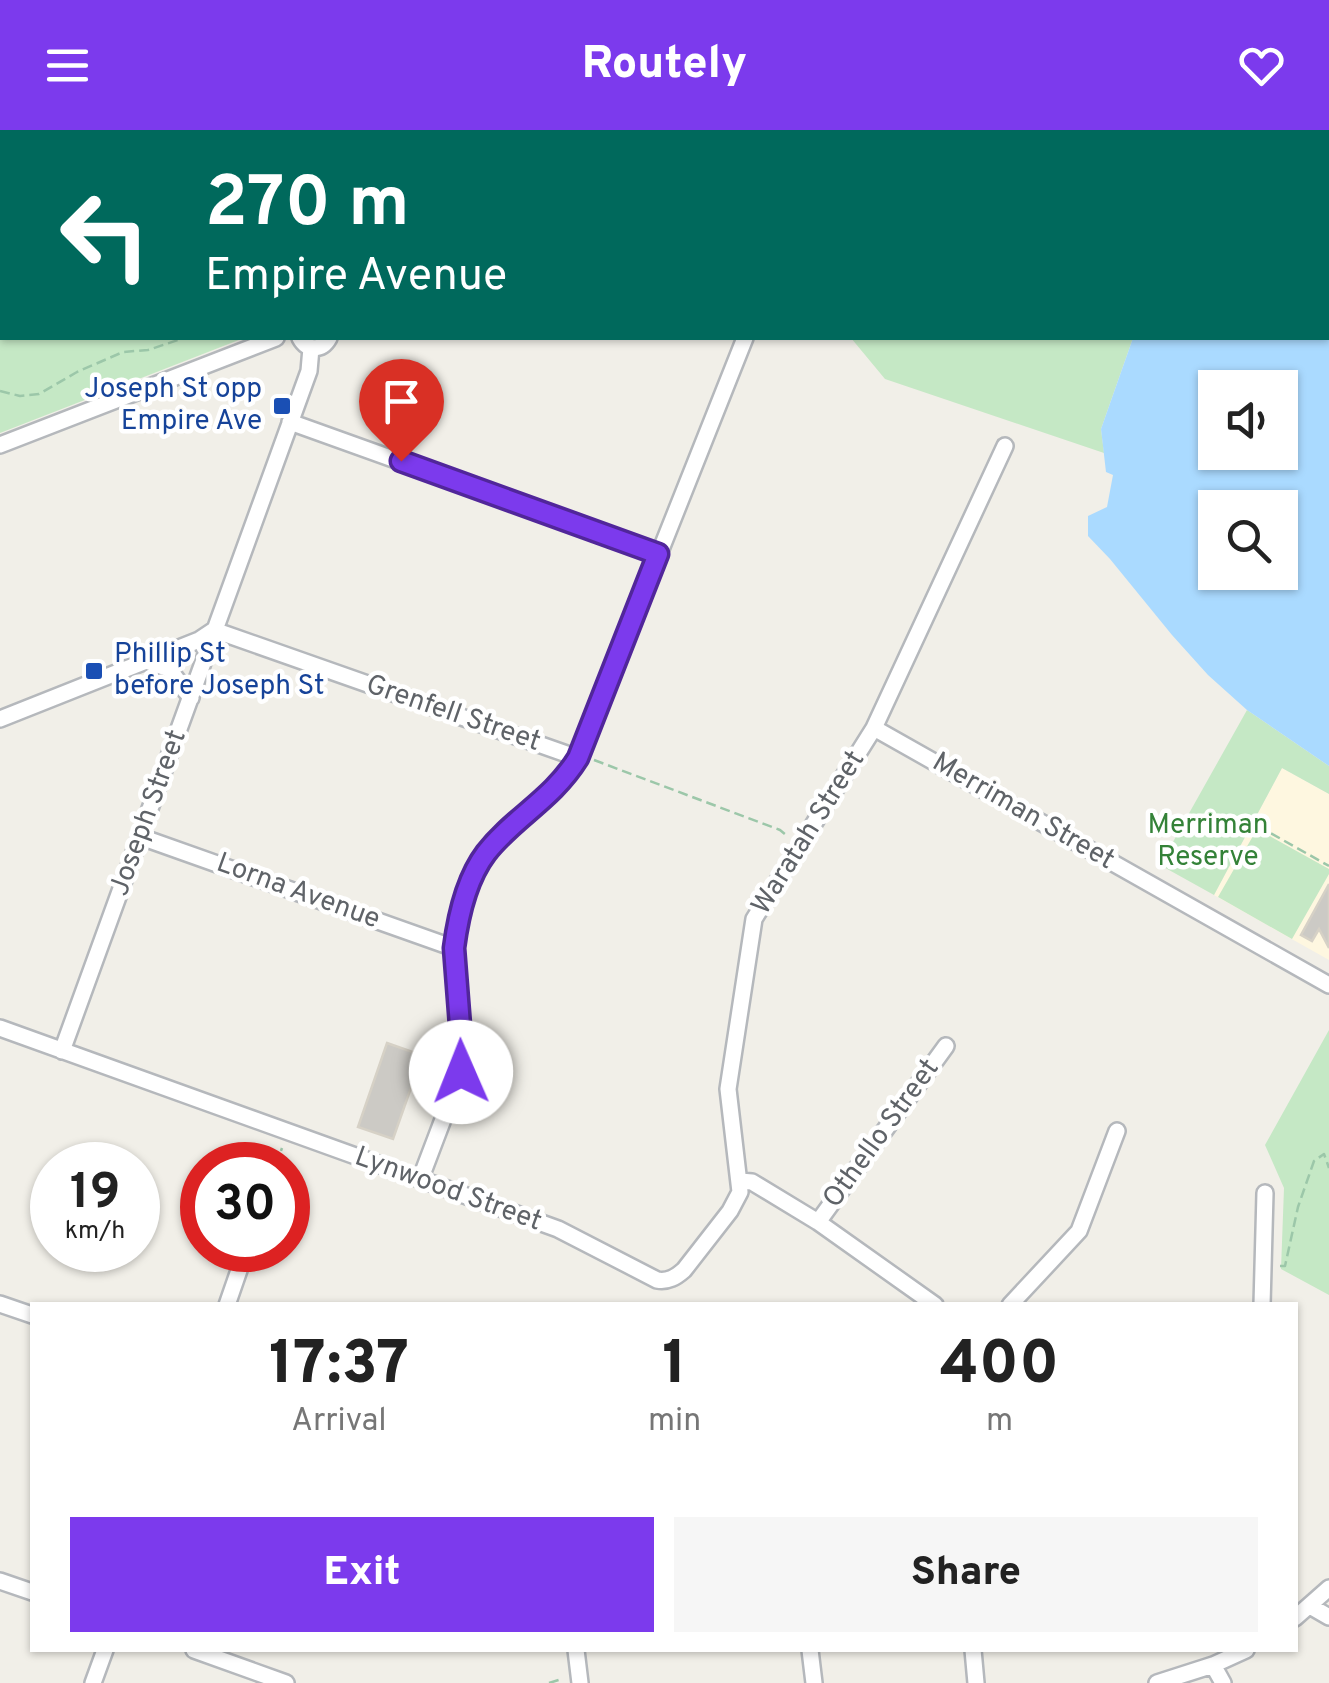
<!DOCTYPE html>
<html lang="en">
<head>
<meta charset="utf-8">
<style>
  body { margin:0; font-family:Overpass,sans-serif; background:#f6f6f6; color:#222; height:100vh; display:flex; flex-direction:column; font-size:38px; white-space:nowrap }
  * { box-sizing:border-box; margin:0 }
  p { font-size:32px; color:#767676 }
  .icon { flex:none; width:55px; height:55px; fill:none; stroke:currentColor; stroke-width:2; stroke-linecap:round; stroke-linejoin:round }
  .map { position:relative; flex:1; overflow:hidden }
  .panel { position:absolute; left:30px; top:1172px; width:1268px; height:350px; display:flex; flex-direction:column; background:#fff; border-radius:0px; box-shadow:0 2px 8px #0004 }
  .panel>* { flex:none }
  .hud { position:absolute; left:0px; top:0px; width:1330px; height:210px; box-shadow:0 2px 8px #0004; background:#00695c; color:#fff; overflow:hidden }
  .buttons { position:absolute; left:1198px; top:240px; display:grid; gap:20px }
  .buttons a { display:grid; place-items:center; width:100px; height:100px; border-radius:0px; background:#fff; box-shadow:0 2px 8px #0004; font-size:50px }
  .speed { position:absolute; left:30px; top:1012px; display:flex; gap:20px; font-size:50px; font-weight:700; text-align:center }
  .speed>* { display:grid; place-content:center; width:130px; height:130px; border-radius:50%; background:#fff; box-shadow:0 2px 8px #0004; line-height:1 }
  .speed small { font-size:25px; font-weight:400 }
  .speed .limit { border:15px solid #d22; background:#fff; color:#111 }
  .pin { position:absolute; display:grid; place-items:center; width:85px; height:85px; color:#fff; margin:-102px -42px; border-radius:50% 50% 50% 0; rotate:-45deg; box-shadow:0 0 10px #0007 }
  .pin .icon { rotate:45deg }
  .me { position:absolute; width:110px; margin:-55px; rotate:359deg; stroke-linejoin:round; filter:drop-shadow(0 0 8px #0008) }
  .turn { display:flex; align-items:center; gap:35px; height:210px; padding:0 40px; font-size:45px }
  .turn .icon { width:130px; height:130px; stroke-width:2.5 }
  .turn b { display:block; font-size:70px; line-height:85px }
  .eta { display:flex; justify-content:space-evenly; align-items:center; height:170px; text-align:center }
  .eta b { font-size:60px; font-weight:800; line-height:70px }
  .cta { display:flex; gap:20px; margin-top:auto; padding:20px 40px }
  .cta a { flex:1; height:115px; border-radius:0px; background:#7c3aed; color:#fff; font-size:40px; font-weight:800; line-height:115px; text-align:center }
  .cta a+a { background:#f6f6f6; color:#222 }
  header { display:flex; justify-content:space-between; align-items:center; height:130px; padding:0 40px; background:#7c3aed; color:#fff; font-size:45px; font-weight:800 }
  .map>svg:first-child { display:block }
  .commercial { fill:#fef7e0 }
  .green { fill:#c5e8c5 }
  .water { fill:#aadaff; fill-rule:evenodd }
  .building { fill:#cccac5; stroke:#d6d1c6; stroke-width:2.5 }
  .lines { fill:none; stroke-linecap:round; stroke-linejoin:round }
  .minor-casing { stroke:#b5b8bc; stroke-width:20 }
  .path { stroke:#9cc7a9; stroke-width:2.5; stroke-dasharray:10 5; stroke-linecap:butt }
  .minor { stroke:#fff; stroke-width:15 }
  .route-casing { stroke:#51269a; stroke-width:25 }
  .route { stroke:#7c3aed; stroke-width:18 }
  .transit-dot { fill:#1a4fb4; stroke:#fff; stroke-width:4 }
  .labels { text-anchor:middle; dominant-baseline:central; stroke-width:9; stroke-linejoin:round; paint-order:stroke }
  .transit-label { font-size:28px; fill:#164399; stroke:#fff; text-anchor:end }
  .street-label { font-size:28px; fill:#5f6368; stroke:#fff }
  .park-label { font-size:28px; fill:#348238; stroke:#fff }
</style>
</head>
<body>
<header><svg class="icon" aria-label="menu" viewBox="0 0 24 24"><path d="M4 6h16M4 12h16M4 18h16"/></svg>Routely<svg class="icon" aria-label="heart" viewBox="0 0 24 24"><path d="M12 20l-8-8c-3-5 5-10 8-4 3-6 11-1 8 4z"/></svg></header>
<div class="map">
<svg width="1329" height="1553" viewBox="0 0 1329 1553">
  <rect width="100%" height="100%" fill="#f1efe8"/>
  <path class="commercial" d="M1282,638L1329,664V830L1214,765Z"/>
  <path class="green" d="M688,0H1133L1132,2H688Z
    M0,11L2,12V208H244L0,303Z
    M851,208H1133L1101,299L1104,323L885,249Z
    M1247,580L1329,636V664L1282,638L1214,765L1160,735Z
    M1257,699L1329,739V744L1292,809L1218,767Z
    M1329,900V1165L1281,1139L1284,1058L1265,1015Z"/>
  <path class="water" d="M1133,0H1329V636L1247,580L1208,545L1172,505L1110,429L1088,406V386L1107,377L1113,345L1106,342L1101,299L1133,208H1328V2H1132ZM1215,258H1280V322H1215ZM1215,378H1280V442H1215Z"/>
  <path class="building" d="M1329,754V818L1319,799L1312,811L1301,805Z
    M387,913L441,932L431,961L412,955L393,1009L358,997Z"/>
  <g class="lines">
    <g class="minor-casing">
      <path id="minor" d="M6,0L13,2
        M212,2L213,0
        M395,2L396,0
        M300,208C307,221 322,221 329,208
        M290,292L658,424
        M0,315L276,208
        M214,500L578,628
        M146,531L169,539L191,568
        M0,589L199,510L214,500
        M874,598L1329,855
        M141,707L454,818
        M0,898L558,1099L657,1150C668,1152 676,1147 684,1140L730,1081L740,1062L728,959L754,789L874,598L1005,316
        M62,921L309,241L311,218
        M420,1050L461,942L463,921L454,818C458,787 466,748 486,723C515,687 552,671 578,628L745,208
        M740,1051L752,1052L818,1092L935,1175
        M818,1092L946,916
        M0,1174L32,1185
        M227,1175L246,1120
        M1010,1175L1079,1101L1117,1001
        M1262,1175L1265,1063
        M0,1451L32,1462
        M1310,1476L1329,1487
        M1295,1488L1329,1458
        M194,1520L286,1553
        M576,1520L580,1553
        M810,1520L814,1553
        M973,1520L976,1553
        M1213,1535L1223,1553
        M93,1553L105,1520
        M1157,1553L1213,1535L1246,1520"/>
    </g>
    <path class="path" d="M0,52L2,55
      M0,99L2,95
      M0,149H2
      M0,261L20,266L39,264L77,242L123,222L148,220L184,208
      M594,630L780,700L786,705
      M1258,696L1329,736
      M276,1035L282,1018
      M1280,1136H1285L1298,1077L1314,1031L1324,1024L1329,1038
      M549,1553L562,1549"/>
    <use href="#minor" class="minor"/>
  </g>
  <g class="lines">
    <g class="route-casing">
      <path id="route" d="M401,331L658,424L578,628C552,670 514,687 486,723C467,748 458,787 454,818L462,921L461,942"/>
    </g>
    <use href="#route" class="route"/>
  </g>
  <g class="transit-dot">
    <rect x="272" y="266" width="20" height="20" rx="5"/>
    <rect x="84" y="531" width="20" height="20" rx="5"/>
  </g>
  <g class="labels">
    <g class="transit-label">
      <text x="262" y="260">Joseph St opp<tspan x="262" dy="32">Empire Ave</tspan></text>
      <text x="114" y="525" text-anchor="start">Phillip St<tspan x="114" dy="32">before Joseph St</tspan></text>
    </g>
    <g class="street-label">
      <text transform="translate(453 584) rotate(19)">Grenfell Street</text>
      <text transform="translate(1023 682) rotate(30)">Merriman Street</text>
      <text transform="translate(149 683) rotate(-70)">Joseph Street</text>
      <text transform="translate(809 703) rotate(-58)">Waratah Street</text>
      <text transform="translate(298 762) rotate(20)">Lorna Avenue</text>
      <text transform="translate(882 1004) rotate(-54)">Othello Street</text>
      <text transform="translate(448 1060) rotate(20)">Lynwood Street</text>
    </g>
    <g class="park-label">
      <text x="1208" y="696">Merriman<tspan x="1208" dy="32">Reserve</tspan></text>
    </g>
  </g>
</svg>
<div class="buttons">
<a><svg class="icon" aria-label="sound" viewBox="0 0 24 24"><path d="M4 9h4l5-4v14l-5-4H4zM17 9q2 3 0 6"/></svg></a>
<a><svg class="icon" aria-label="search" viewBox="0 0 24 24"><circle cx="10" cy="10" r="6"/><path d="M15 15l6 6"/></svg></a>
</div>
<div class="speed"><div>19<small>km/h</small></div><div class="limit">30</div></div>
<div class="pin" style="left:401px;top:331px;background:#d93025"><svg class="icon" aria-label="arrive" viewBox="0 0 24 24"><path d="M6 21V4h12l-3 4 3 4H6"/></svg></div>
<svg class="me" style="left:461px;top:942px" viewBox="-20 -20 40 40"><circle r="19" fill="#fff"/><path d="M0-13L10 11 0 6-10 11z" fill="#7c3aed"/></svg>
<div class="hud">
<div class="turn"><svg class="icon" aria-label="left" viewBox="0 0 24 24"><path d="M17 20v-9H6M10 6l-5 5 5 5"/></svg><div><b>270 m</b>Empire Avenue</div></div>
</div>
<section class="panel">
<div class="eta">
<div><b>17:37</b><p>Arrival</p></div>
<div><b>1</b><p>min</p></div>
<div><b>400</b><p>m</p></div>
</div>
<div class="cta"><a>Exit</a><a>Share</a></div>
</section>
</div>
</body>
</html>
